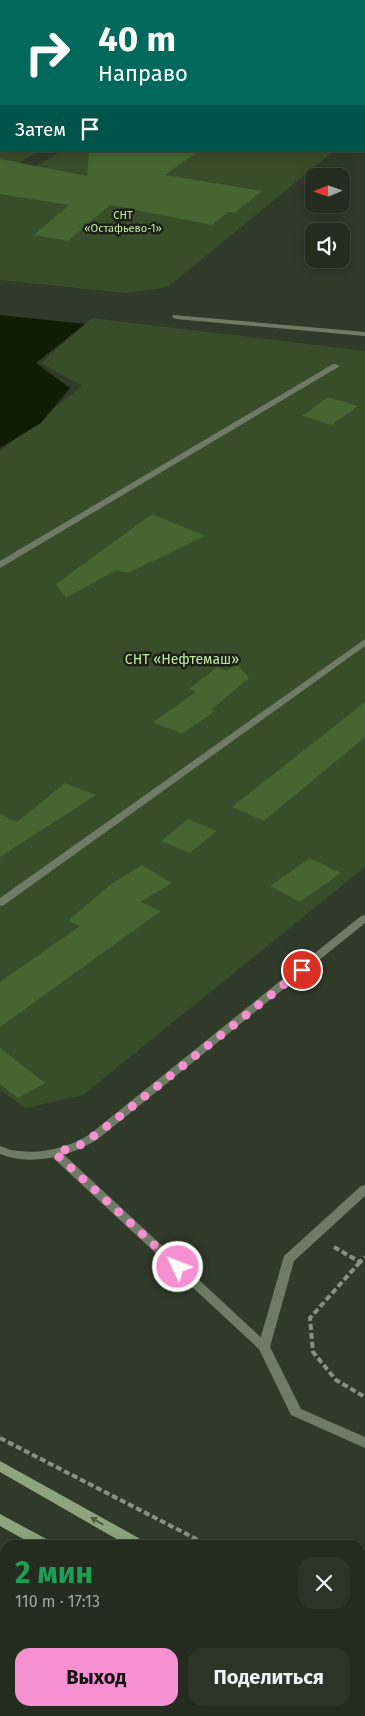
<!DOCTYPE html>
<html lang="ru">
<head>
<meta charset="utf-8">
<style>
  body { margin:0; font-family:"Fira Sans",sans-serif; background:#2c3428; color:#f1f3f6; height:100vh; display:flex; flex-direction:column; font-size:19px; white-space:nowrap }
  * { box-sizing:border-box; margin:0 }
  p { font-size:16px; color:#a3a7a4 }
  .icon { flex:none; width:28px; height:28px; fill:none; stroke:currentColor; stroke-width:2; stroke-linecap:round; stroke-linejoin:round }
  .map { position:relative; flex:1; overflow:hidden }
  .sheet { position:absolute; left:0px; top:1540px; width:365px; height:176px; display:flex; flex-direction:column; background:#242c1f; border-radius:15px 15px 0 0; box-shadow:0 2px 12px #0003,0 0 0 1px #41483d }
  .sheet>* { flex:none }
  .guide { position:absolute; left:0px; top:0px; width:365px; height:152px; box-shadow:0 2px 12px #0003,0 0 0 1px #41483d; background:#00695c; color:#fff; overflow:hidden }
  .needle { width:32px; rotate:268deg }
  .controls { position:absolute; left:305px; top:168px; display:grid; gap:10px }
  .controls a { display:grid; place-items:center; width:45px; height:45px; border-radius:10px; background:#242c1f; box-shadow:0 2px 12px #0003,0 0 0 1px #41483d; font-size:25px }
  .pin { position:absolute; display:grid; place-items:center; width:42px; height:42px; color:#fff; margin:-21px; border:2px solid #fff; border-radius:50%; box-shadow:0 1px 5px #0007 }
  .me { position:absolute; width:55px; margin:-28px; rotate:313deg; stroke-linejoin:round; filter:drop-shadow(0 0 4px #0008) }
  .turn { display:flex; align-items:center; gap:18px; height:105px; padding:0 15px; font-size:22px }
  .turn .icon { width:65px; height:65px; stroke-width:2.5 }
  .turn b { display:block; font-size:35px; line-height:42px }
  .then { display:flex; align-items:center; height:48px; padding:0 15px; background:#0003; gap:10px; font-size:19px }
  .round { display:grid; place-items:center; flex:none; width:52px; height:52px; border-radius:15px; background:#2c3428 }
  .headline { display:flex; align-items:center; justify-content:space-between; height:85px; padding:0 15px }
  h1 { font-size:30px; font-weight:700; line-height:38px; color:#1e9e55 }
  .button { display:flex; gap:10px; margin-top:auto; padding:10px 15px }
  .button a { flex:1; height:58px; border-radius:15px; background:#f690d0; color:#111; font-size:20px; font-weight:700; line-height:58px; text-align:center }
  .button a+a { background:#2c3428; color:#f1f3f6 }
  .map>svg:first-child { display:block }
  .green { fill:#384d29 }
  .water { fill:#0f1e03 }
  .building { fill:#476530 }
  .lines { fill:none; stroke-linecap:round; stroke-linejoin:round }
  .path { stroke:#889082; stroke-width:4; stroke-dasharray:6 3; stroke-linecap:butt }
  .service { fill:#6e7c65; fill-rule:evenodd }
  .minor { fill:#6e7c65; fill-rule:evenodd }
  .secondary { fill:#8ea47e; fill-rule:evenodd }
  .oneway { fill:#4f5b45 }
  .route { stroke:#f690d0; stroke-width:9; stroke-dasharray:0 16.2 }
  .labels { text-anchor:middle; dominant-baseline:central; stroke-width:5; stroke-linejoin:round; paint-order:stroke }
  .far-park-label { font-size:11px; fill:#beed9d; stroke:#1b1f17 }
  .park-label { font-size:14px; fill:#beed9d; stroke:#1b1f17 }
</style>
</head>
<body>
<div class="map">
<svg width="365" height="1716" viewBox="0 0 365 1716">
  <rect width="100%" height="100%" fill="#303a29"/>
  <path class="green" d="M0,0H289L1,1V151H39L0,173Z
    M62,151H334L168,287L126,293L0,280V187Z
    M92,318L365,351V867L83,1095L26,1108L0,1090V451L82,386L41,363Z"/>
  <path class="water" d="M0,315L85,324L36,363L70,388L41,423L0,448Z"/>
  <path class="building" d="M89,151H199L165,175L262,191L234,213L228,212L212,225L110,205L68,241L34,235L69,205L0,194V159L87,176Z
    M328,397L358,406L332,425L302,416Z
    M152,514L205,536L128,573L116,570L66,598L56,584Z
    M237,664L249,678L211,710L215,711L182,734L153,722L196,692L189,689L217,667L227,671Z
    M365,702V737L264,821L232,807Z
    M65,783L96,795L0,857V814L17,822Z
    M188,819L217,831L190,853L161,841Z
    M310,858L341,873L300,902L270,886Z
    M142,865L172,883L140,902L161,911L0,1027V982L80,926L68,921L111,884Z
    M0,1048L45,1083L18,1098L0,1084Z"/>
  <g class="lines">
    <path class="path" d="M334,1247L360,1262L365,1257
      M360,1262L310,1318L313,1352L336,1380L365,1397
      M0,1438L208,1545
      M0,1580L5,1583
      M360,1612L365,1614
      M192,1711L202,1716"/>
    <path class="service" d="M333,364H336L340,366L0,568V561Z
      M365,639V646L4,905L0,906V898Z
      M55,1149L59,1150L268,1344L270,1347L268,1350L264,1352L260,1350L51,1156L49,1153L51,1150Z"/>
    <path class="minor" d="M173,315L365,332V336L176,319L172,317Z
      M365,915V923L98,1139C72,1156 30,1167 0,1154V1146C6,1148 12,1151 19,1151C43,1154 70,1147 90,1134L361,916Z
      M365,1185V1196L294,1261L270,1347L301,1409L365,1437V1448L291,1415L258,1347L284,1256L361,1186Z"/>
    <path class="secondary" d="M0,1461L144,1541L146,1545H127L0,1472Z
      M0,1514L50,1541L52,1545H34L0,1526Z
      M360,1643L365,1645V1657L360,1655Z
      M360,1697L365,1699V1711L360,1709Z"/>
  </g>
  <defs><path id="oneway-solid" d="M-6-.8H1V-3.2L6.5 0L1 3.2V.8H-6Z" transform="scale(1.25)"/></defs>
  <use class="oneway" href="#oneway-solid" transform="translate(97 1521) rotate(-150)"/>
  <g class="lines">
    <path class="route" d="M178,1267L55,1153L83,1144L114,1121L302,970"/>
  </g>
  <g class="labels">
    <g class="far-park-label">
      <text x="123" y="215">СНТ<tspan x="123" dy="13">«Остафьево-1»</tspan></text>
    </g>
    <g class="park-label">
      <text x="182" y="659">СНТ «Нефтемаш»</text>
    </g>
  </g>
</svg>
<div class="controls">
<a><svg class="needle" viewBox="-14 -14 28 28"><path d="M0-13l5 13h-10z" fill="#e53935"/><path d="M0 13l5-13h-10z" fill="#a3a7a4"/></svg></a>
<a><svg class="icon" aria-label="sound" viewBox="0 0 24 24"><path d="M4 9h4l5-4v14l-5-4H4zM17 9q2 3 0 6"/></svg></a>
</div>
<div class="pin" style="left:302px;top:970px;background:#d93025"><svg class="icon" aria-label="arrive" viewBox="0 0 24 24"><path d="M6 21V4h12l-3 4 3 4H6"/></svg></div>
<svg class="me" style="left:178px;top:1267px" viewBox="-20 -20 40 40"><circle r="17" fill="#f690d0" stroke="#fff" stroke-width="3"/><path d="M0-11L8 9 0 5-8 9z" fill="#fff"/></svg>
<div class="guide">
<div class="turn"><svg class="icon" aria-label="right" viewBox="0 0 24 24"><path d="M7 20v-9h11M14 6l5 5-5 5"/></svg><div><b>40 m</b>Направо</div></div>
<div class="then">Затем<svg class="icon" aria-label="arrive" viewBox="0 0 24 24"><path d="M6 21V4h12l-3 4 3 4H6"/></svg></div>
</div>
<section class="sheet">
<div class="headline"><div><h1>2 мин</h1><p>110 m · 17:13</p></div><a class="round"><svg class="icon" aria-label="close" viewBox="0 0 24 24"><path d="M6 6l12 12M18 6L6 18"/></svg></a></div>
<div class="button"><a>Выход</a><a>Поделиться</a></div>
</section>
</div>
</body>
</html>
